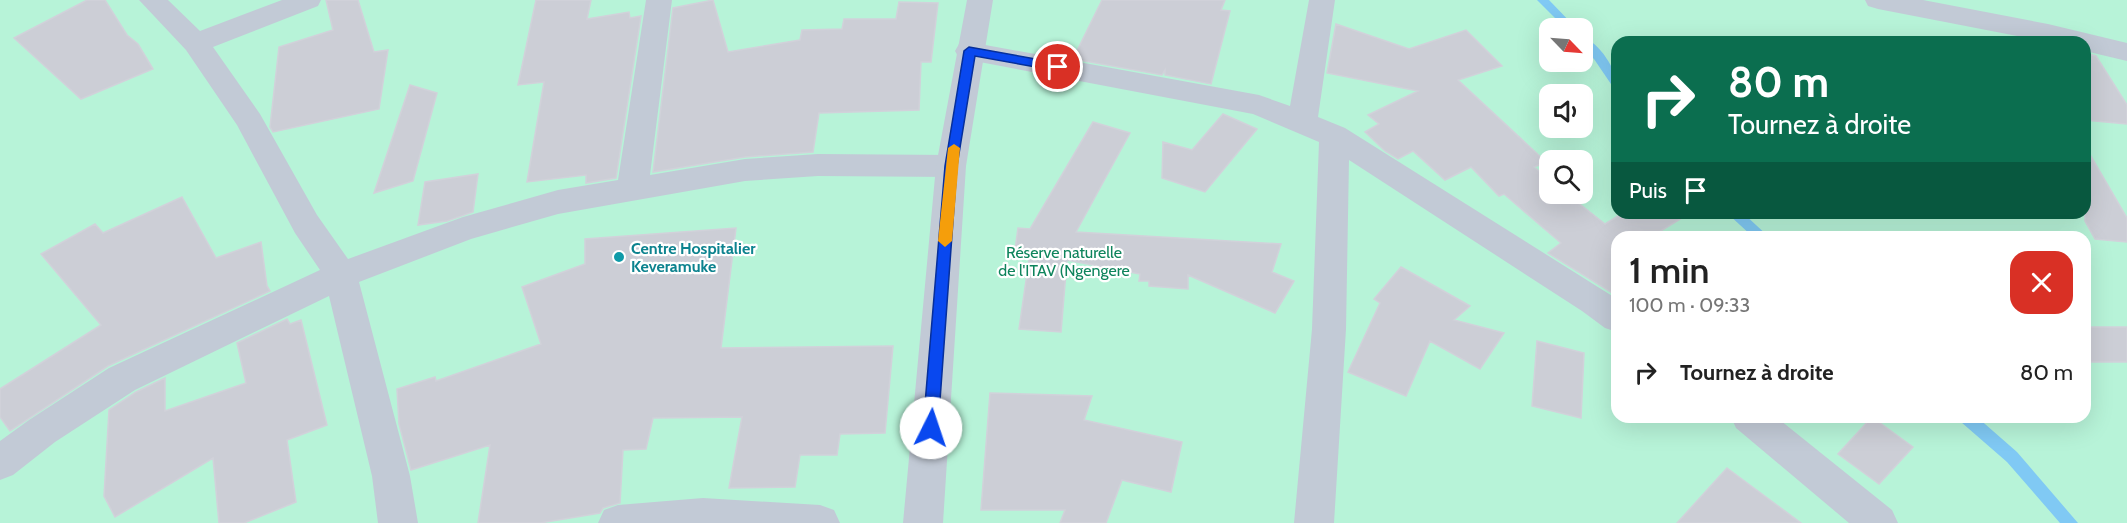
<!DOCTYPE html>
<html lang="fr">
<head>
<meta charset="utf-8">
<style>
  body { margin:0; font-family:Cabin,sans-serif; background:#f6f6f6; color:#222; height:100vh; display:flex; flex-direction:column; font-size:22px; white-space:nowrap }
  * { box-sizing:border-box; margin:0 }
  p { font-size:20px; color:#767676 }
  .icon { flex:none; width:33px; height:33px; fill:none; stroke:currentColor; stroke-width:2; stroke-linecap:round; stroke-linejoin:round }
  .map { position:relative; flex:1; overflow:hidden }
  .panel { position:absolute; left:1611px; top:231px; width:480px; height:192px; display:flex; flex-direction:column; background:#fff; border-radius:18px; box-shadow:0 6px 24px #0002 }
  .panel>* { flex:none }
  .hud { position:absolute; left:1611px; top:36px; width:480px; height:183px; border-radius:18px; box-shadow:0 6px 24px #0002; background:#0b6e4f; color:#fff; overflow:hidden }
  .needle { width:39px; rotate:115deg }
  .tools { position:absolute; left:1539px; top:18px; display:grid; gap:12px }
  .tools a { display:grid; place-items:center; width:54px; height:54px; border-radius:12px; background:#fff; box-shadow:0 6px 24px #0002; font-size:30px }
  .pin { position:absolute; display:grid; place-items:center; width:51px; height:51px; color:#fff; margin:-26px; border:3px solid #fff; border-radius:50%; box-shadow:0 2px 6px #0007 }
  .me { position:absolute; width:66px; margin:-33px; rotate:4deg; stroke-linejoin:round; filter:drop-shadow(0 0 4px #0008) }
  .turn { display:flex; align-items:center; gap:21px; height:126px; padding:0 18px; font-size:27px }
  .turn .icon { width:78px; height:78px; stroke-width:2.5 }
  .turn b { display:block; font-size:42px; line-height:51px }
  .then { display:flex; align-items:center; height:57px; padding:0 18px; background:#0003; gap:12px; font-size:22px }
  .round { display:grid; place-items:center; flex:none; width:63px; height:63px; border-radius:18px; background:#f6f6f6 }
  .head { display:flex; align-items:center; justify-content:space-between; height:102px; padding:0 18px }
  h1 { font-size:36px; font-weight:600; line-height:45px }
  ul { padding:0; list-style:none }
  li { display:flex; align-items:center; gap:18px; height:78px; padding:0 18px }
  li div { flex:1 }
  li b { display:block; font-size:22px }
  li em { font-style:normal }
  .map>svg:first-child { display:block }
  .green { fill:#b7f3d8; fill-rule:evenodd }
  .lines { fill:none; stroke-linecap:round; stroke-linejoin:round }
  .stream { fill:#80c9f4; fill-rule:evenodd }
  .building { fill:#ccced6; stroke:#d1d2da; stroke-width:1.5 }
  .minor { fill:#c2cad6; fill-rule:evenodd }
  .tertiary { fill:#c2cad6; fill-rule:evenodd }
  .route { fill:#0948ef; stroke:#062f9b; stroke-width:1.5 }
  .slow { fill:#f59e0b }
  .culture-dot { fill:#0f9aa8; stroke:#fff; stroke-width:2 }
  .labels { text-anchor:middle; dominant-baseline:central; stroke-width:4.5; stroke-linejoin:round; paint-order:stroke }
  .culture-label { font-size:16px; font-weight:bold; fill:#0d838f; stroke:#fff; text-anchor:start }
  .park-label { font-size:16px; fill:#0e845c; stroke:#fff }
</style>
</head>
<body>
<div class="map">
<svg width="2127" height="523" viewBox="0 0 2127 523">
  <rect width="100%" height="100%" fill="#f1eeed"/>
  <path class="green" d="M0,0H2127V523H0ZM1550,28H1582V62H1550ZM1617,42H2085V213H1617ZM1550,94H1582V128H1550ZM1550,160H1582V194H1550ZM1617,237H2085V417H1617Z"/>
  <g class="lines">
    <path class="stream" d="M1537,0H1549L1576,28H1565Z
      M1582,36C1600,44 1617,69 1617,88L1613,87L1594,59L1582,47Z
      M1727,213H1743L1769,237H1753Z
      M1959,417H1977L2017,452L2078,523H2060L2007,462L1961,422Z"/>
  </g>
  <path class="building" d="M87,0H105L127,35L138,44L153,69L81,99L14,38Z
    M326,0H358L374,52L388,50L379,109L273,132L270,127L279,47L333,30Z
    M536,0H591L587,19L629,12L630,18L641,16L616,178L586,183V175L527,182L544,82L518,85Z
    M713,0L728,52L800,40L802,30L842,29L844,19H896L899,2L938,3L931,62H921L919,110L819,113L813,152L745,157L653,172L673,8Z
    M1102,0H1225L1221,10L1230,11L1211,84L1165,75V70L1162,75L1073,59Z
    M1336,24L1409,49L1466,30L1502,66L1458,80L1546,162L1534,167L1550,180V194H1567L1605,224L1623,213H1690L1651,237H1617V296L1548,253L1561,243L1504,194L1499,196L1471,167L1445,180L1413,151L1398,159L1385,151L1365,132L1379,124L1368,115L1418,91L1327,73Z
    M2085,53L2096,56L2127,105V124L2085,120Z
    M410,85L437,93L413,181L374,193Z
    M1223,114L1257,129L1205,192L1162,178L1163,142L1192,150Z
    M1093,122L1130,133L1076,232L1281,244L1272,272L1294,281L1275,313L1188,275V289L1149,286V281H1139L1140,274L1067,260L1061,332L1019,329L1030,253L1015,250L1018,228L1030,229Z
    M2085,146L2127,218V242L2095,239L2085,221Z
    M478,174L473,212L447,221L418,225L425,182Z
    M182,197L216,258L261,242L267,286L270,291L108,366L10,431L0,417V389L101,325L41,254L95,224L103,233Z
    M736,228L721,348L893,346L885,433L840,434L837,455H800L795,487L729,488L742,417L653,418L646,449L623,450L620,503L603,508L600,513L540,523H478L490,445L411,470L399,424L397,389L435,377L436,381L541,344L522,287L585,264V239Z
    M1401,267L1470,306L1454,320L1504,333L1480,369L1430,341L1406,396L1348,372L1380,303L1374,299Z
    M287,319L290,324L301,320L327,425L287,440L296,502L244,523H219L213,458L115,517L104,496L109,410L136,392L165,378V411L246,383L237,343Z
    M2085,327H2127V362H2085Z
    M1537,341L1584,353L1581,418L1532,406Z
    M990,393L1092,396L1084,420L1182,442L1171,492L1122,480L1106,523H1060L1065,510H981Z
    M1872,417L1913,447L1879,484L1838,454Z
    M1727,468L1801,523H1677Z"/>
  <g class="lines">
    <path class="minor" d="M139,0H168L200,31L282,0H321L318,6L213,47L260,114L317,215L348,259L463,217L558,190L618,180L646,0H672L650,175L745,159L818,154L951,155L962,158L966,166L962,174L951,177L818,176L745,181L558,214L471,239L359,282L410,476L418,523H378L372,476L329,296L135,390L55,442L13,475L0,480V441L29,420L109,368L320,270L295,233L237,125L186,50Z
      M1309,0H1335L1318,117L1345,128L1617,299V332L1605,328L1582,311L1349,160L1346,329L1334,523H1294L1312,329L1319,142L1253,114L969,60L959,58L955,51L959,44L969,42L1259,95L1290,106Z
      M1865,0H1923L2048,24L2127,43V61L2085,51V42H2048L1878,9L1868,6Z
      M1731,417H1776L1892,510L1898,523H1849L1736,428Z"/>
    <path class="tertiary" d="M967,0H993L966,166L943,523H903L936,166Z
      M703,498L820,505L834,510L840,523H598L604,510L618,505Z"/>
  </g>
  <path class="route" d="M969,47L1058,63L1064,67L1058,71L975,56L957,166L938,428L936,433L931,435L925,433L923,428L945,166L964,51Z"/>
  <path class="slow" d="M954,144L960,148L952,241L945,247L938,241L948,148Z"/>
  <circle class="culture-dot" cx="619" cy="257" r="6"/>
  <g class="labels">
    <g class="culture-label">
      <text x="631" y="248">Centre Hospitalier<tspan x="631" dy="18">Keveramuke</tspan></text>
    </g>
    <g class="park-label">
      <text x="1064" y="252">Réserve naturelle<tspan x="1064" dy="18">de l'ITAV (Ngengere</tspan></text>
    </g>
  </g>
</svg>
<div class="tools">
<a><svg class="needle" viewBox="-14 -14 28 28"><path d="M0-13l5 13h-10z" fill="#e53935"/><path d="M0 13l5-13h-10z" fill="#767676"/></svg></a>
<a><svg class="icon" aria-label="sound" viewBox="0 0 24 24"><path d="M4 9h4l5-4v14l-5-4H4zM17 9q2 3 0 6"/></svg></a>
<a><svg class="icon" aria-label="search" viewBox="0 0 24 24"><circle cx="10" cy="10" r="6"/><path d="M15 15l6 6"/></svg></a>
</div>
<div class="pin" style="left:1058px;top:67px;background:#d93025"><svg class="icon" aria-label="arrive" viewBox="0 0 24 24"><path d="M6 21V4h12l-3 4 3 4H6"/></svg></div>
<svg class="me" style="left:931px;top:428px" viewBox="-20 -20 40 40"><circle r="19" fill="#fff"/><path d="M0-13L10 11 0 6-10 11z" fill="#0948ef"/></svg>
<div class="hud">
<div class="turn"><svg class="icon" aria-label="right" viewBox="0 0 24 24"><path d="M7 20v-9h11M14 6l5 5-5 5"/></svg><div><b>80 m</b>Tournez à droite</div></div>
<div class="then">Puis<svg class="icon" aria-label="arrive" viewBox="0 0 24 24"><path d="M6 21V4h12l-3 4 3 4H6"/></svg></div>
</div>
<section class="panel">
<div class="head"><div><h1>1 min</h1><p>100 m · 09:33</p></div><a class="round" style="background:#d93025;color:#fff"><svg class="icon" aria-label="close" viewBox="0 0 24 24"><path d="M6 6l12 12M18 6L6 18"/></svg></a></div>
<ul>
<li><svg class="icon" aria-label="right" viewBox="0 0 24 24"><path d="M7 20v-9h11M14 6l5 5-5 5"/></svg><div><b>Tournez à droite</b></div><em>80 m</em></li>
</ul>
</section>
</div>
</body>
</html>
